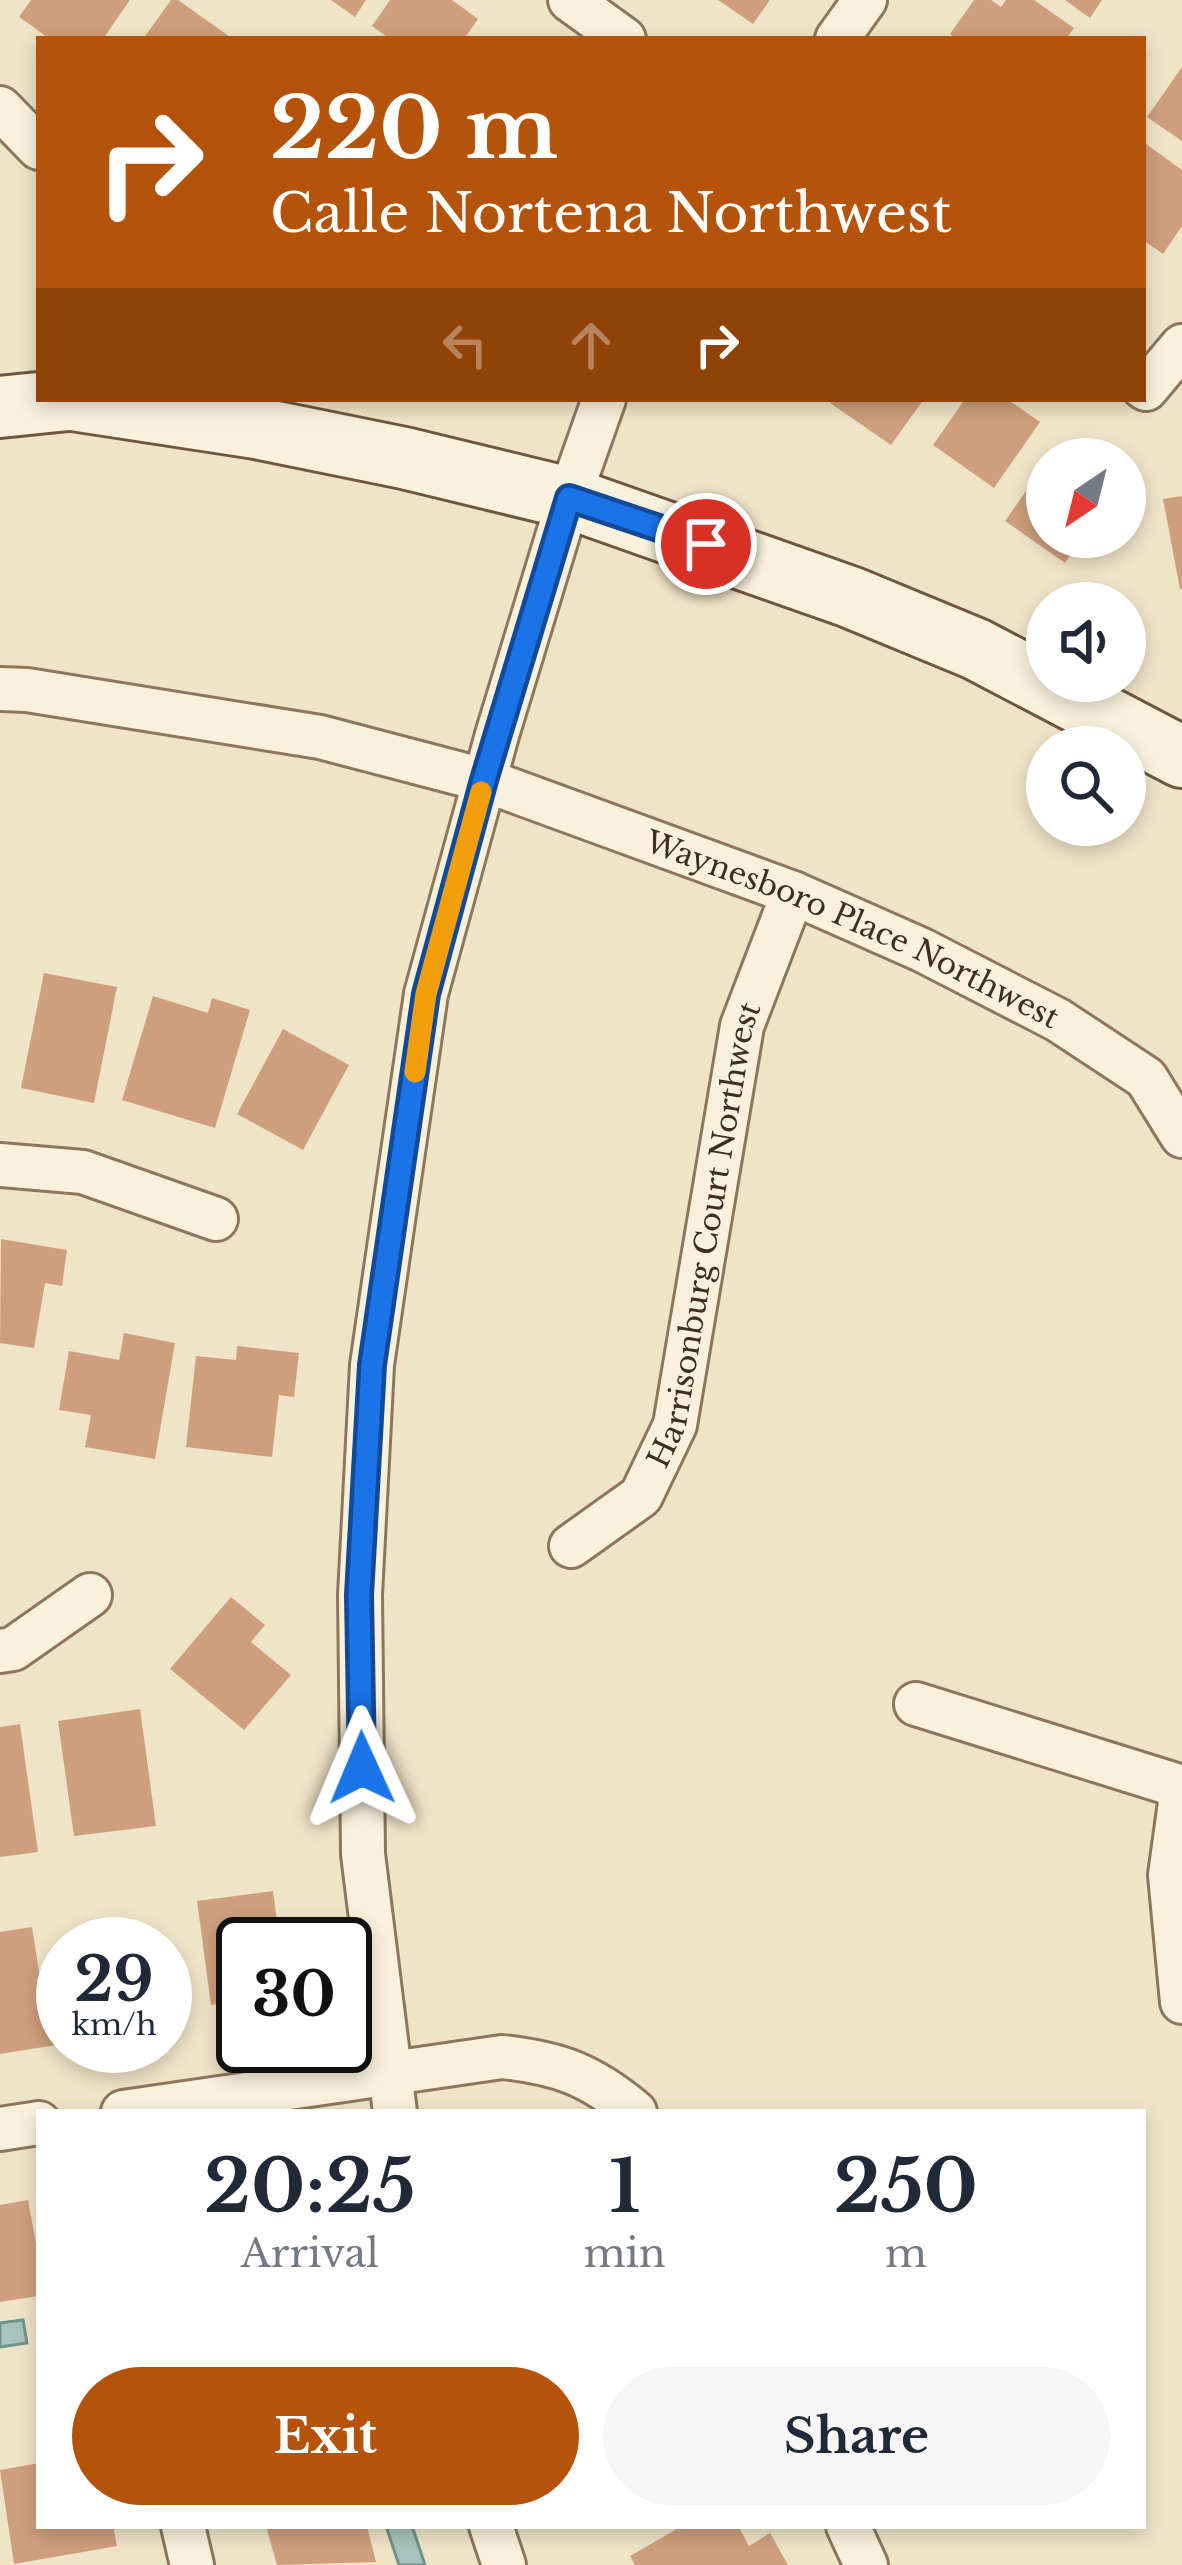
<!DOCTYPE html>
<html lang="en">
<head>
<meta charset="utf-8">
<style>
  body { margin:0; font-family:"Libre Baskerville",serif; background:#f6f6f7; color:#1f2937; height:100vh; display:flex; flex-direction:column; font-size:45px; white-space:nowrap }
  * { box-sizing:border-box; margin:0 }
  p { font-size:39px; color:#747a83 }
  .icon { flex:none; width:66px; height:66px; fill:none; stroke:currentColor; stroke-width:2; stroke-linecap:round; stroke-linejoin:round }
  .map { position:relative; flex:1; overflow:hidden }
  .side { position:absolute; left:36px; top:2109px; width:1110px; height:420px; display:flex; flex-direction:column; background:#fff; border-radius:0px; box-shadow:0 6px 18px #0003 }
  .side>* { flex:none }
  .hud { position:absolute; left:36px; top:36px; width:1110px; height:366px; border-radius:0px; box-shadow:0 6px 18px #0003; background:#b45309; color:#fff; overflow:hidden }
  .needle { width:78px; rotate:215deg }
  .tools { position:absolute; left:1026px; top:438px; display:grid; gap:24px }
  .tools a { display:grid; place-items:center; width:120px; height:120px; border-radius:50%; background:#fff; box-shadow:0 6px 18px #0003; font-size:60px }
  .speed { position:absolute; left:36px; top:1917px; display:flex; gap:24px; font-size:60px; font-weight:700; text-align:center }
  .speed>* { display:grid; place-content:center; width:156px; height:156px; border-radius:50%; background:#fff; box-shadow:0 6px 18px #0003; line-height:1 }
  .speed small { font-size:30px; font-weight:400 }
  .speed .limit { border:6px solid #111; border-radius:18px; background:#fff; color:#111 }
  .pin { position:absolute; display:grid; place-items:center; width:102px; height:102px; color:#fff; margin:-51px; border:6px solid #fff; border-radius:50%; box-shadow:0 3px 12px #0007 }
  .me { position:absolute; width:132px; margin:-66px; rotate:359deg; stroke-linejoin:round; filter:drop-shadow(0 0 9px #0008) }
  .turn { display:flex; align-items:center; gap:42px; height:252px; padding:0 36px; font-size:54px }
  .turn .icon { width:156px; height:156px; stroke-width:2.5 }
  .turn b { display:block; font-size:84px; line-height:102px }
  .lanes { display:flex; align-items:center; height:114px; padding:0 36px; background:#0003; justify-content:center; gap:60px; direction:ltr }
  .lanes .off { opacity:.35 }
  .eta { display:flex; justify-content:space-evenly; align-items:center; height:204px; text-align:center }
  .eta b { font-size:72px; font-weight:700; line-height:84px }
  .primary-button { display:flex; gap:24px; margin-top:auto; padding:24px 36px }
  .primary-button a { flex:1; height:138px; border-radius:72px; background:#b45309; color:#fff; font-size:48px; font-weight:700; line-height:138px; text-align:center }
  .primary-button a+a { background:#f6f6f7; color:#1f2937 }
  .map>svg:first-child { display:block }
  .water { fill:#a9c4bc; stroke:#6f938a; stroke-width:3 }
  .building { fill:#cf9f7d }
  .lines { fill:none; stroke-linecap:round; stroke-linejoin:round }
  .street-casing { stroke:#8d765c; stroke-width:48 }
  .secondary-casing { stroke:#6f573f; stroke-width:66 }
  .street { stroke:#faf1dc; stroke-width:42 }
  .secondary { stroke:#faf1dc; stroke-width:60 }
  .route-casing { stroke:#114b97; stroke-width:30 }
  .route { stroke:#1a73e8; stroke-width:21 }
  .slow { stroke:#f59e0b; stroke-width:21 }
  .labels { text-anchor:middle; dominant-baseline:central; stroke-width:12; stroke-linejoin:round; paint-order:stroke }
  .street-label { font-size:30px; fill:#3d2e20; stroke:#f7eed8 }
</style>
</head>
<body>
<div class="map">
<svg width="1182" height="2565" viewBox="0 0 1182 2565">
  <rect width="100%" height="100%" fill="#f0e4c8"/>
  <path class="water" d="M23,2320L27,2343L0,2347V2323Z
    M386,2526H412L425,2565H399Z"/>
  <path class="building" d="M31,0H130L103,39H50L19,17Z
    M171,0H178L233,39H143Z
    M331,0H366L355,17Z
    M390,0H452L478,19L464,39H390L372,26Z
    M718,0H770L753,24Z
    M974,0H991L1001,7L1006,0H1034L1074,28L1066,39H956L950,34Z
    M1065,0H1102L1090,18Z
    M1182,67V141L1147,117Z
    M1143,142L1182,170V226L1163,254L1143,240Z
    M833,399H924L891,445L830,403Z
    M965,399H1007L1040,422L994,488L933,445Z
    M1047,461V537H1083L1065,563L1005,521Z
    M1182,496V589H1180L1163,499Z
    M44,973L117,987L94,1103L21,1088Z
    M153,996L208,1013L212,998L250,1010L215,1128L122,1100Z
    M283,1029L349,1065L303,1150L237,1114Z
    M1,1239L67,1250L62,1286L45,1283L34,1348L0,1343Z
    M124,1333L175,1343L155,1459L85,1447L91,1415L59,1410L69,1351L119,1360Z
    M237,1346L299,1353L294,1397L279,1395L272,1457L186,1447L196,1356L236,1360Z
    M231,1597L265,1625L251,1642L291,1675L244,1730L170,1669Z
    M140,1709L156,1826L74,1836L58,1721Z
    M20,1724L38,1852L0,1857V1727Z
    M273,1891L280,1944H243V2000L211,2005L197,1901Z
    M32,1927L43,1996L58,1994L63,2044L0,2054V1932Z
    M150,1934L151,1944H91V1941Z
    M165,1956L177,2023L165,2024Z
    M28,2200L39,2260V2296L0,2302V2205Z
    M39,2463V2526H113L117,2546L14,2564L0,2470Z
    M266,2526H367L376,2562L277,2565Z
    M682,2526H738L749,2546L770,2533L788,2565H635L630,2556Z"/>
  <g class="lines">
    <g class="street-casing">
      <g id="street">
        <path d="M570,0L624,39"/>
        <path d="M837,39L865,0"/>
        <path d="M0,108L39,148"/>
        <path d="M1143,387L1146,389L1182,346"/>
        <path id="s1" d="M0,689L27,690L320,737L484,780L793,893L922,950L1058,1020L1146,1078L1182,1136"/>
        <path d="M0,1165L83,1172L216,1219"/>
        <path id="s2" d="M571,1546L641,1496L675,1425L742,1026L793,893"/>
        <path d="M0,1651L13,1649L90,1595"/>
        <path d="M916,1704L1182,1787"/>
        <path d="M1182,1788L1170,1875L1182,2002"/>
        <path d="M123,2112L502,2057C559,2063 591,2075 635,2112"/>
        <path d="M395,2112L363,1854L360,1595L372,1365L426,994L497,735L569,498L604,399"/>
        <path d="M0,2129L39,2123"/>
        <path d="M183,2526L192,2565"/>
        <path d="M491,2526L504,2565"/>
        <path d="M848,2526L866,2565"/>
      </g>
    </g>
    <g class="secondary-casing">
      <path id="secondary" d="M66,399L256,428L404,458L569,498L850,597L976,649L1182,757
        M0,407L68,400"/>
    </g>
    <use href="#street" class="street"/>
    <use href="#secondary" class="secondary"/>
  </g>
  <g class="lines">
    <g class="route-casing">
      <path id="route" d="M362,1768L359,1595L372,1365L426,994L484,780L569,498L706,544"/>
    </g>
    <use href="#route" class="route"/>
    <path class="slow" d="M415,1072L426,994L481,792"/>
  </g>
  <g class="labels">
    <g class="street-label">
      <text stroke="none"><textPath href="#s1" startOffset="891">Waynesboro Place Northwest</textPath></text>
      <text stroke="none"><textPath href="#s2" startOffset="357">Harrisonburg Court Northwest</textPath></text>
    </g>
  </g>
</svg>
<div class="tools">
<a><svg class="needle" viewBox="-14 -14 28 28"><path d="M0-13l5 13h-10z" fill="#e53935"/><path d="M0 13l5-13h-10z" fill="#747a83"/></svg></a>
<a><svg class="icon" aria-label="sound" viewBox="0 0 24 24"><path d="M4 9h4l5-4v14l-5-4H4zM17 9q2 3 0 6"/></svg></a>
<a><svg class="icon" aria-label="search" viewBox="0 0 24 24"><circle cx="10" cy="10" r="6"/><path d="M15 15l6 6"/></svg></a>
</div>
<div class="speed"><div>29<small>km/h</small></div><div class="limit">30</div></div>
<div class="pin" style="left:706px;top:544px;background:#d93025"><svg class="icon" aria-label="arrive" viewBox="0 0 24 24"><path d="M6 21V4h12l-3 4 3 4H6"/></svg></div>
<svg class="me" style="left:362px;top:1768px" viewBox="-20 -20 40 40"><path d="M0-17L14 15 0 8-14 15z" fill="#1a73e8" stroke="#fff" stroke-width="4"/></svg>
<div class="hud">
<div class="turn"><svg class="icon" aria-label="right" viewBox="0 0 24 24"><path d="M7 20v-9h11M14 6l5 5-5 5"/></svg><div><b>220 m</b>Calle Nortena Northwest</div></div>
<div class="lanes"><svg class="icon off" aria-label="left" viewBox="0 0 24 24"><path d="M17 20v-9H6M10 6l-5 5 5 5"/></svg><svg class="icon off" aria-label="ahead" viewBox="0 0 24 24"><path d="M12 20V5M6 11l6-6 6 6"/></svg><svg class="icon" aria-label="right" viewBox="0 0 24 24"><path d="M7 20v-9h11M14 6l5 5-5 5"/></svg></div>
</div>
<section class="side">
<div class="eta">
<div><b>20:25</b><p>Arrival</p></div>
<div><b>1</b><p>min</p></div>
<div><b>250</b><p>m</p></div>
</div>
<div class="primary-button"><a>Exit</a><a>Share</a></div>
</section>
</div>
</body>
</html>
